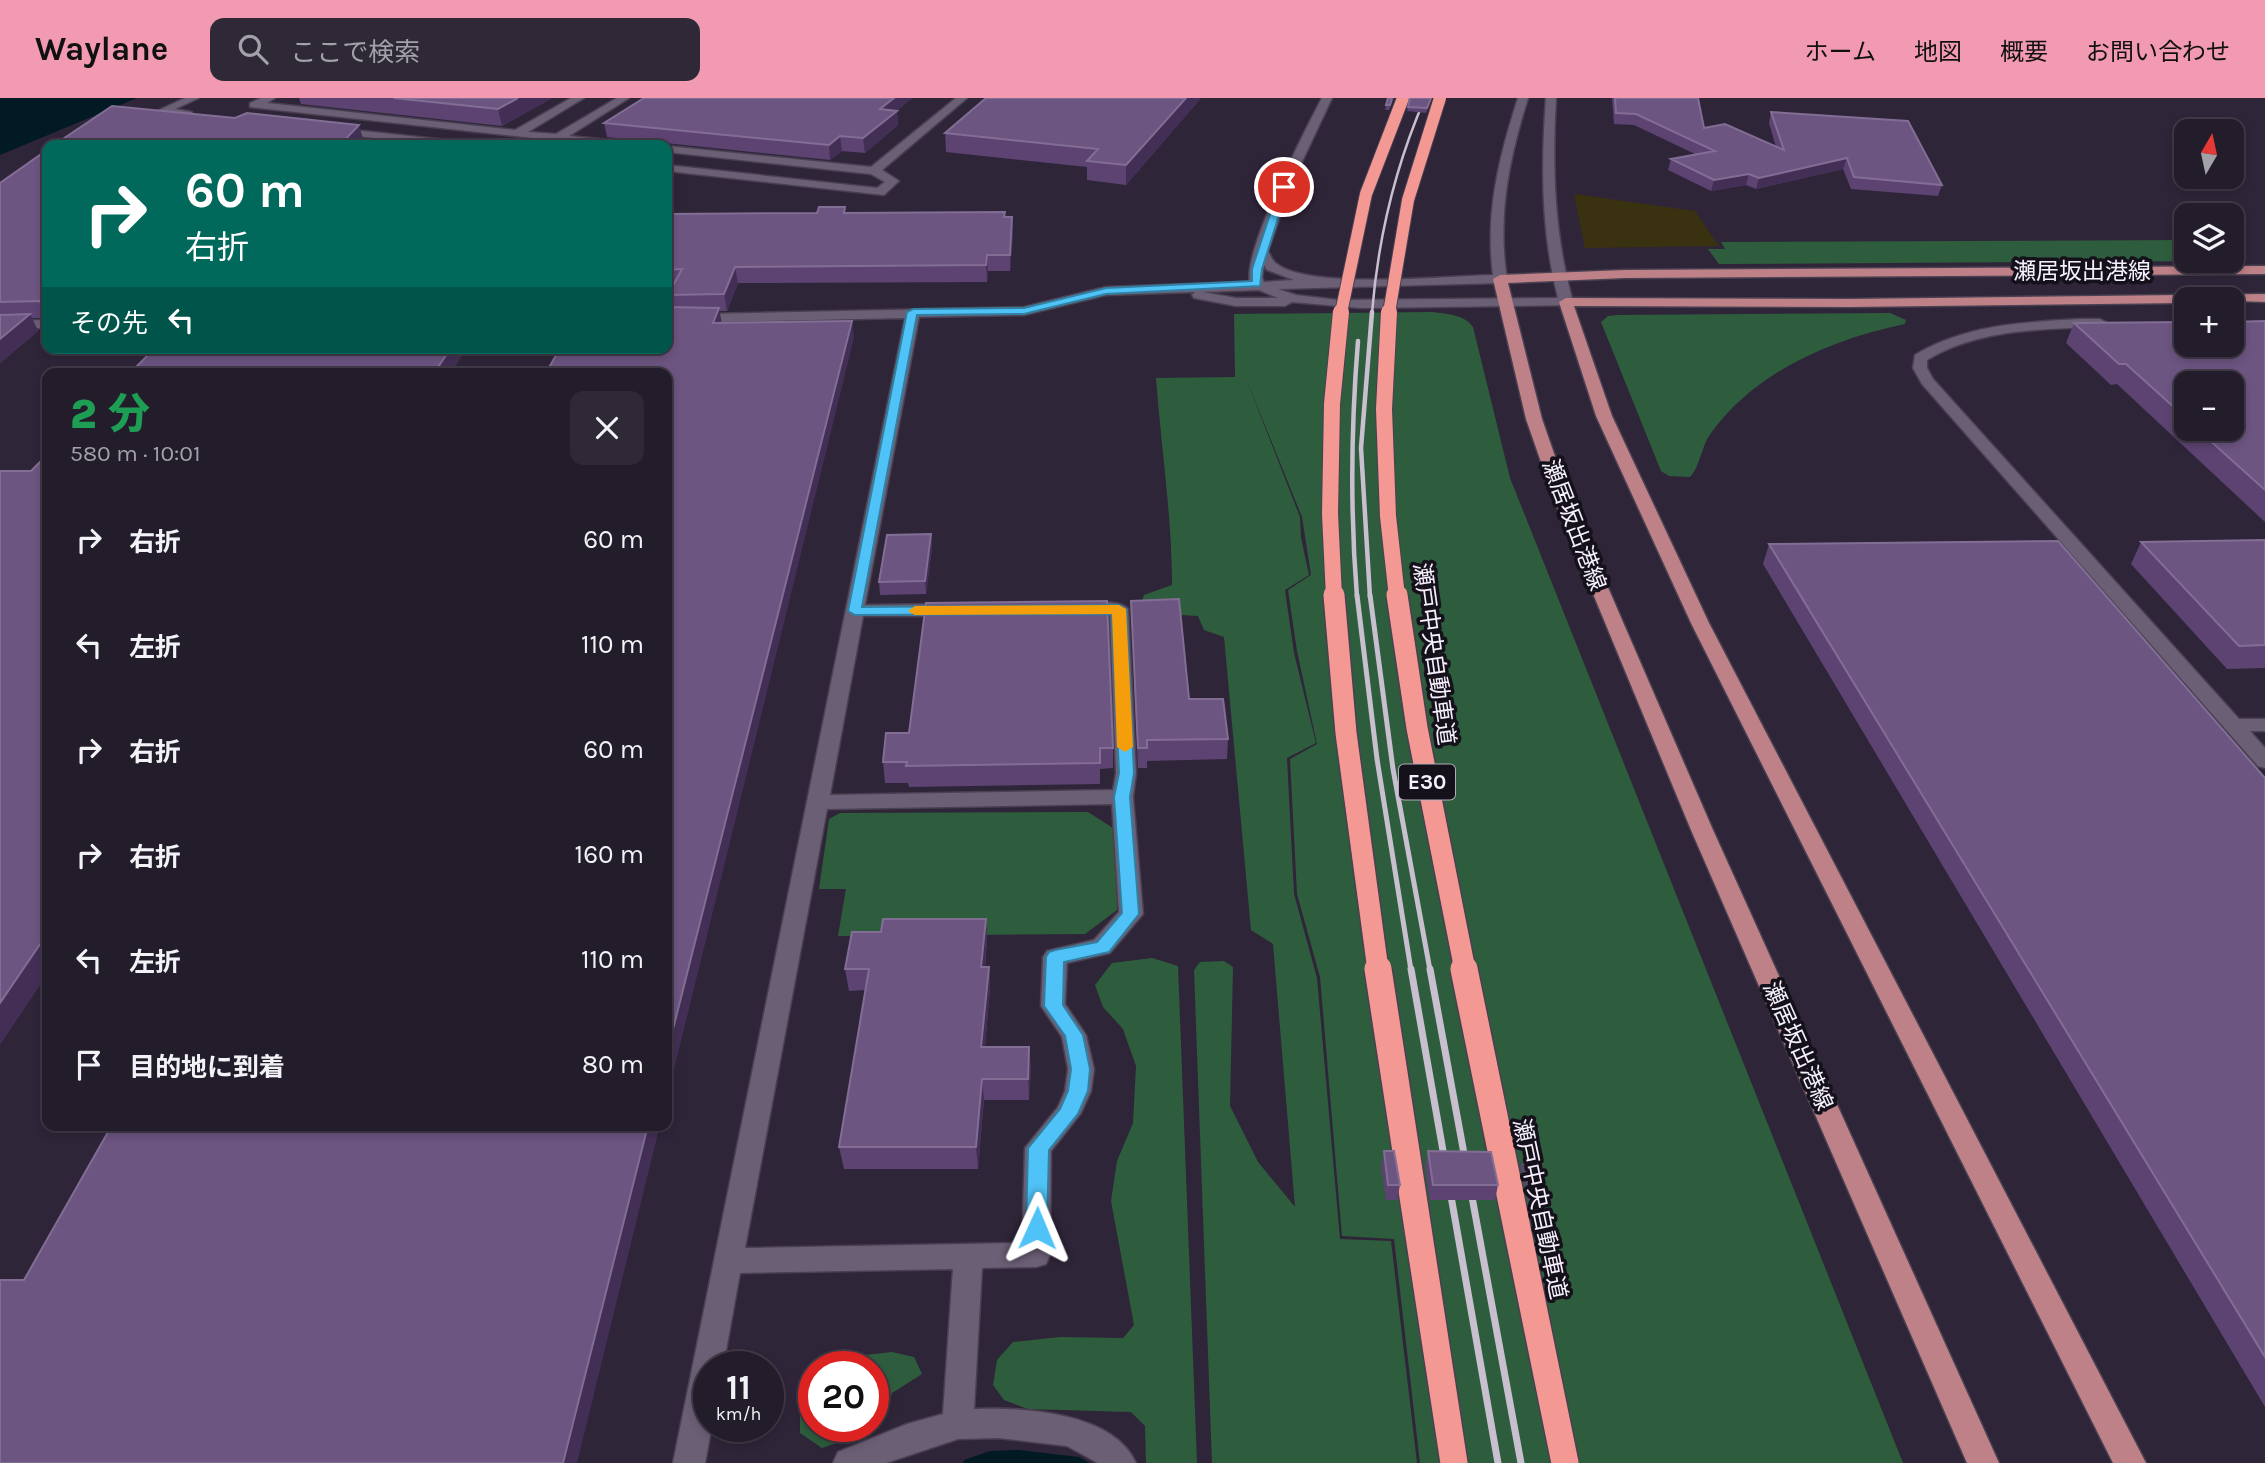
<!DOCTYPE html>
<html lang="ja">
<head>
<meta charset="utf-8">
<style>
  body { margin:0; font-family:Karla,"Noto Sans JP",sans-serif; background:#2f2937; color:#f1f3f6; height:100vh; display:flex; flex-direction:column; font-size:26px; white-space:nowrap }
  * { box-sizing:border-box; margin:0 }
  p { font-size:23px; color:#a3a1a9 }
  .icon { flex:none; width:38px; height:38px; fill:none; stroke:currentColor; stroke-width:2; stroke-linecap:round; stroke-linejoin:round }
  .map { position:relative; flex:1; overflow:hidden }
  .sheet { position:absolute; left:42px; top:270px; width:630px; height:763px; display:flex; flex-direction:column; background:#231c2b; border-radius:14px; box-shadow:0 4px 10px #0003,0 0 0 2px #403a47 }
  .sheet>* { flex:none }
  .top-card { position:absolute; left:42px; top:42px; width:630px; height:214px; border-radius:14px; box-shadow:0 4px 10px #0003,0 0 0 2px #403a47; background:#00695c; color:#fff; overflow:hidden }
  .needle { width:46px; rotate:9deg }
  .controls { position:absolute; left:2174px; top:21px; display:grid; gap:14px }
  .controls a { display:grid; place-items:center; width:70px; height:70px; border-radius:14px; background:#231c2b; box-shadow:0 4px 10px #0003,0 0 0 2px #403a47; font-size:35px }
  .speed { position:absolute; left:693px; top:1253px; display:flex; gap:14px; font-size:35px; font-weight:700; text-align:center }
  .speed>* { display:grid; place-content:center; width:91px; height:91px; border-radius:50%; background:#231c2b; box-shadow:0 4px 10px #0003,0 0 0 2px #403a47; line-height:1 }
  .speed small { font-size:18px; font-weight:400 }
  .speed .limit { border:10px solid #d22; background:#fff; color:#111 }
  .pin { position:absolute; display:grid; place-items:center; width:60px; height:60px; color:#fff; margin:-30px; border:4px solid #fff; border-radius:50%; box-shadow:0 2px 7px #0007 }
  .me { position:absolute; width:77px; margin:-38px; rotate:1deg; stroke-linejoin:round; filter:drop-shadow(0 0 5px #0008) }
  .turn { display:flex; align-items:center; gap:24px; height:147px; padding:0 28px; font-size:32px }
  .turn .icon { width:91px; height:91px; stroke-width:2.5 }
  .turn b { display:block; font-size:49px; line-height:60px }
  .then { display:flex; align-items:center; height:66px; padding:0 28px; background:#0003; gap:14px; font-size:26px }
  .round { display:grid; place-items:center; flex:none; width:74px; height:74px; border-radius:14px; background:#2f2937 }
  .summary { display:flex; align-items:center; justify-content:space-between; height:119px; padding:0 28px }
  h1 { font-size:42px; font-weight:800; line-height:52px; color:#1e9e55 }
  ul { padding:0; list-style:none }
  li { display:flex; align-items:center; gap:21px; height:105px; padding:0 28px }
  li div { flex:1 }
  li b { display:block; font-size:26px }
  li em { font-style:normal }
  header { display:flex; align-items:center; gap:42px; box-sizing:border-box; height:98px; padding:0 35px; background:#f19ab2; color:#111 }
  header strong { font-size:33px }
  nav { display:flex; gap:38px; margin-inline-start:auto; font-size:24px }
  .search { width:490px; height:63px; background:#2f2937; display:flex; align-items:center; gap:18px; box-sizing:border-box; padding:0 24px; border-radius:14px; color:#a3a1a9; font-size:26px }
  .map>svg:first-child { display:block }
  .green { fill:#2e5d3d }
  .sand { fill:#3a3111 }
  .water { fill:#021a23 }
  .lines { fill:none; stroke-linecap:round; stroke-linejoin:round }
  .minor-casing { stroke:#494051; stroke-width:3 }
  .major-casing { stroke:#494051; stroke-width:3 }
  .minor { fill:#6b5f76; fill-rule:evenodd }
  .major { fill:#bd8187; fill-rule:evenodd }
  .rail-far3 { stroke:#c8c0cf; stroke-width:2.5 }
  .rail-far2 { stroke:#c8c0cf; stroke-width:4.5 }
  .rail-far1 { stroke:#c8c0cf; stroke-width:5 }
  .rail { stroke:#c8c0cf; stroke-width:7 }
  .highway-bridge-far3-casing { stroke:#494051; stroke-width:14; stroke-linecap:butt }
  .highway-bridge-far2-casing { stroke:#494051; stroke-width:18; stroke-linecap:butt }
  .highway-bridge-far1-casing { stroke:#494051; stroke-width:24; stroke-linecap:butt }
  .highway-bridge-casing { stroke:#494051; stroke-width:30; stroke-linecap:butt }
  .highway-bridge-far3 { stroke:#f49893; stroke-width:12 }
  .highway-bridge-far2 { stroke:#f49893; stroke-width:16 }
  .highway-bridge-far1 { stroke:#f49893; stroke-width:21 }
  .highway-bridge { stroke:#f49893; stroke-width:27 }
  .wall { fill:#5c4372; fill-rule:evenodd }
  .shaded-wall { fill:#432f55 }
  .building { fill:#6c5581; stroke:#826e95; stroke-width:2 }
  .route { fill:#4fc3f7; stroke:#337fa1; stroke-width:2 }
  .slow { fill:#f59e0b }
  .labels { text-anchor:middle; dominant-baseline:central; stroke-width:7; stroke-linejoin:round; paint-order:stroke }
  .shield { fill:#15111a; stroke:#b2acb9; stroke-width:2 }
  .shield-label { font-size:21px; font-weight:bold; fill:#f6effd }
  .street-label { font-size:23px; fill:#f6effd; stroke:#15111a }
</style>
</head>
<body>
<header>
<strong>Waylane</strong>
<div class="search"><svg class="icon" aria-label="search" viewBox="0 0 24 24"><circle cx="10" cy="10" r="6"/><path d="M15 15l6 6"/></svg>ここで検索</div>
<nav><a>ホーム</a><a>地図</a><a>概要</a><a>お問い合わせ</a></nav>
</header>
<div class="map">
<svg width="2265" height="1365" viewBox="0 0 2265 1365">
  <rect width="100%" height="100%" fill="#2f2539"/>
  <path class="green" d="M2186,142V163H2216L1719,166L1708,151H1725L1721,144Z
    M1432,214C1446,216 1464,216 1473,229L1510,380L1903,1365H1420L1394,1141L1342,1138L1320,879L1297,796L1290,661L1317,646L1297,553L1288,492L1311,477L1302,419L1245,278L1300,419L1301,440L1309,477L1285,492L1294,555L1316,645L1287,660L1294,796L1317,880L1340,1141L1391,1143L1417,1365H1212L1194,872L1200,864L1224,863L1233,869L1230,1008L1258,1064L1295,1109L1273,846L1251,832L1224,539L1204,532L1198,518L1143,515L1140,510L1144,497L1172,487C1172,417 1161,349 1156,280L1235,279L1234,216Z
    M1890,215L1906,222L1905,226C1832,241 1756,273 1711,335C1701,348 1701,367 1690,379L1669,378L1661,373L1601,224L1608,218L1617,217Z
    M1088,714L1116,732L1117,812L1085,836L838,838L846,791H819L829,721L840,715Z
    M1152,860L1178,868L1197,1365H1146L1145,1328L1131,1314L1028,1311L1004,1302L993,1287L997,1262L1013,1244L1060,1239L1123,1240L1134,1227L1111,1103L1117,1063L1133,1025L1136,968L1123,931L1103,909L1095,887L1112,865Z
    M892,1254L914,1259L922,1276L892,1295C885,1336 857,1338 822,1350L800,1335V1307L814,1288V1328H873V1269H825L829,1261Z"/>
  <path class="sand" d="M1574,96L1695,113L1719,148L1585,150Z"/>
  <path class="water" d="M0,0H137L0,57Z
    M1019,1352L1079,1359L1090,1365H963L964,1362L990,1353Z"/>
  <g class="lines">
    <g class="minor-casing">
      <path id="minor" d="M185,0H199L175,11L192,14V18L162,16L157,13Z
        M261,0H275L267,5L515,32L571,0H584L528,34L556,36L617,0H629L569,38L629,44L635,47H598L250,9V5Z
        M956,0H967L882,72L899,83L884,97L667,73V67L877,90L885,84L871,76L667,54V48L871,69Z
        M1322,0H1332L1291,87L1268,153C1270,157 1273,164 1277,166C1311,192 1447,178 1493,177C1485,115 1499,59 1518,0H1528C1509,61 1497,118 1507,181L1500,185L1278,191L1296,197L1338,202L1558,200C1541,134 1541,68 1546,0H1556C1552,70 1554,136 1573,204L1571,207L1361,210L1292,204L1285,208H1236L1194,200L1192,197L1195,194L1106,197L1024,217L919,219L865,507L954,506L963,512L954,518H863L830,697L1113,692L1116,675L1110,517L1081,518L1072,512C1081,503 1119,501 1128,511L1136,675L1133,699L1143,816L1110,855L1067,865L1065,906L1086,937L1094,971L1091,993L1081,1015L1051,1053L1050,1157L1046,1166L1036,1169L982,1170L974,1311C1022,1309 1114,1314 1136,1365H1098L1067,1348L999,1340L958,1341L886,1365H833L838,1354L907,1326L943,1316L953,1171L740,1175L723,1269H709V1328H712L705,1365H673L905,220L667,225V217L1024,209L1106,189L1250,184C1242,155 1306,30 1322,0ZM1264,167L1267,172L1294,182L1264,184L1262,179ZM1259,192L1278,200H1236L1203,194ZM1112,706L1119,814L1094,842L1047,853L1043,859L1041,908L1062,939L1068,971L1065,993L1058,1009L1025,1050L1022,1145L745,1150L827,711Z
        M335,30L465,44L471,47H436L331,35L330,33Z
        M2080,221H2100L2107,225L2100,229C2042,231 1978,231 1927,262V270L1933,281L2239,621H2265V633H2250L2265,650V670L2258,668L1922,286L1913,270L1915,257C1964,227 2024,224 2080,221Z
        M47,222V230L0,231V223Z"/>
    </g>
    <g class="major-casing">
      <path id="major" d="M2265,168V176L1625,180L1508,185L1542,321L1571,404L1713,732L1999,1365H1967L1691,732L1555,404L1526,321L1493,181L1500,177L1625,172Z
        M2265,196V204L2186,201V205L1850,209L1574,208L1612,318L1709,525L2146,1365H2113L1691,525L1596,318L1559,204L1566,200L1850,201Z"/>
    </g>
    <use href="#minor" class="minor"/>
    <use href="#major" class="major"/>
    <path class="rail-far3" d="M1372,215C1378,140 1395,69 1425,0"/>
    <path class="rail-far2" d="M1357,499C1350,413 1351,329 1358,243
      M1370,499L1361,350L1372,214"/>
    <path class="rail-far1" d="M1357,497L1377,661L1411,872
      M1370,497L1393,671L1430,872"/>
    <path class="rail" d="M1411,871L1498,1365
      M1430,871L1521,1365"/>
    <g class="highway-bridge-far3-casing">
      <path id="highway-bridge-far3" d="M1341,215L1366,96L1403,0
        M1389,215L1408,102L1440,0"/>
    </g>
    <g class="highway-bridge-far2-casing">
      <path id="highway-bridge-far2" d="M1389,214L1384,311L1388,418L1397,499
        M1334,499L1330,416L1332,306L1341,214"/>
    </g>
    <g class="highway-bridge-far1-casing">
      <path id="highway-bridge-far1" d="M1334,497L1346,635L1378,872
        M1397,497L1417,630L1465,872"/>
    </g>
    <g class="highway-bridge-casing">
      <path id="highway-bridge" d="M1378,871L1454,1365
        M1464,871L1565,1365"/>
    </g>
    <use href="#highway-bridge-far3" class="highway-bridge-far3"/>
    <use href="#highway-bridge-far2" class="highway-bridge-far2"/>
    <use href="#highway-bridge-far1" class="highway-bridge-far1"/>
    <use href="#highway-bridge" class="highway-bridge"/>
  </g>
  <path class="wall" d="M299,0H552L502,28L301,6Z
    M1201,0L1126,87L1087,82V69L946,54L945,35Z
    M1394,0L1389,12H1385L1386,7Z
    M1410,0H1432L1426,15L1407,13Z
    M1612,0H1698L1704,30L1776,49L1769,25L1771,14L1942,87L1938,98L1851,91L1843,71L1756,91L1746,87L1711,93L1668,72L1671,61L1697,57L1634,27L1614,26Z
    M897,13L898,27L865,55L842,53L830,62L607,39L604,25Z
    M47,52V220H32L38,233L0,265V85Z
    M846,115L1005,119L1013,135L1010,173H988L987,184L738,185L727,213H719L721,225L854,240L667,250L670,209L668,197L673,188H667V116Z
    M2265,223V424L2117,286L2111,287L2066,245L2074,225ZM2186,285L2231,331H2186Z
    M931,436L932,450L926,496L880,497L879,484Z
    M2265,442V570L2227,571L2131,466L2141,444Z
    M1769,446L2265,680V1309L1763,466Z
    M1131,503L1189,601L1228,641L1227,661L1147,663V670H1138Z
    M886,635L1113,650V670L1100,671V686L909,689L908,685H885L883,664Z
    M986,821L987,842L985,869H989L990,890L985,949H1029L1031,971L1029,1002H984L978,1071H844L839,1049L866,892L849,893L845,871L881,834Z
    M1384,1053L1400,1087L1397,1102H1386L1381,1068Z
    M1428,1053L1498,1087L1495,1102H1430L1425,1068Z
    M1525,1054L1540,1087L1536,1102H1528L1521,1069Z"/>
  <path class="shaded-wall" d="M518,0H552L502,28L498,11Z
    M894,0H913L897,13L898,27L865,55L863,40L880,11Z
    M1186,0H1201L1126,87V67Z
    M359,27L363,41L358,47H340Z
    M840,38L842,53L830,62L829,47Z
    M1847,60L1843,71L1756,91L1759,80Z
    M1749,76L1746,87L1711,93L1714,82Z
    M1012,119L1013,135L1010,173V157Z
    M987,157L988,173L987,184L986,167Z
    M735,169L738,185L727,213L724,196Z
    M47,202V217L42,206Z
    M719,210L722,226L713,225Z
    M30,216L38,233L0,265V241Z
    M852,223L854,240L667,1000V955Z
    M451,250H467L451,275H434Z
    M931,436L932,450L926,496L925,483Z
    M986,821L987,842L983,890L981,869Z
    M47,836V877L0,947V905Z
    M989,869L990,890L983,971L981,949Z
    M1029,949L1031,971L1029,1002L1028,981Z
    M982,981L984,1002L978,1071L976,1049Z
    M648,1027H660L577,1365H563Z"/>
  <path class="building" d="M394,0H518L498,11Z
    M644,0H894L880,11L897,13L863,40L840,38L829,47L604,25Z
    M986,0H1186L1126,67L1087,63L1098,51L945,35Z
    M1388,0H1392L1390,7H1386Z
    M1410,0H1431L1427,10L1408,9Z
    M1615,0H1698L1704,30L1725,26L1784,52L1771,14L1908,23L1942,87L1854,79L1847,60L1759,80L1749,76L1714,82L1671,61L1715,53L1636,16L1616,15Z
    M112,8L235,20L247,15L359,27L340,47H54Z
    M47,52V202L42,206L39,203L0,204V85Z
    M819,109H845L844,115L1005,114L1004,119H1012L1010,157H987L986,167L735,169L724,196L668,197L682,171L667,172V116L817,115Z
    M667,209L719,210L713,225L852,223L667,955V275H546L560,250H667Z
    M30,216L0,241V217Z
    M2265,223V392L2197,331H2231V285H2186V320L2126,266H2119L2074,225L2186,224V247H2231V224Z
    M155,250H451L434,275H130Z
    M47,357V836L0,905V373H31Z
    M931,436L925,483L879,484L887,437Z
    M2265,442V547L2239,548L2141,444Z
    M2058,443L2265,680V1259L1769,446Z
    M1179,501L1189,601H1223L1228,641L1147,642V650H1138L1131,503Z
    M1107,503L1113,650H1100V665L906,668L907,664H883L886,635H909L926,505Z
    M883,821H986L981,869H989L981,949H1029L1028,981H982L976,1049H839L869,871H845L852,834H881Z
    M112,1027H648L563,1365H0V1182H24Z
    M1384,1053H1394L1400,1087H1388Z
    M1428,1053L1491,1054L1498,1087H1433Z
    M1525,1054H1533L1540,1087H1532Z"/>
  <path class="route" d="M1284,87L1288,89L1262,171L1260,188L1106,196L1024,216L917,217L862,509L1119,507L1126,511L1134,675L1130,699L1139,816L1109,854L1064,864L1063,907L1083,937L1090,971L1088,993L1078,1016L1049,1052L1047,1130L1044,1137L1037,1139L1029,1137L1026,1130L1028,1050L1060,1011L1068,993L1071,971L1065,938L1044,908L1046,859L1049,854L1055,852L1097,844L1122,815L1114,699L1119,675L1112,516L855,517L848,513L907,214L913,211L1024,210L1106,190L1252,183V171L1279,89Z"/>
  <path class="slow" d="M1119,507L1126,511L1133,649L1125,654L1117,649L1112,516L915,517L908,513L915,508Z"/>
  <g class="labels">
    <rect class="shield" x="1399" y="666.5" width="56" height="35" rx="5"/>
    <g class="shield-label">
      <text x="1427" y="684">E30</text>
    </g>
    <g class="street-label">
      <text x="2082" y="173">瀬居坂出港線</text>
      <text transform="translate(1574 427) rotate(69)">瀬居坂出港線</text>
      <text transform="translate(1434 556) rotate(82)">瀬戸中央自動車道</text>
      <text transform="translate(1798 948) rotate(66)">瀬居坂出港線</text>
      <text transform="translate(1540 1111) rotate(78)">瀬戸中央自動車道</text>
    </g>
  </g>
</svg>
<div class="controls">
<a><svg class="needle" viewBox="-14 -14 28 28"><path d="M0-13l5 13h-10z" fill="#e53935"/><path d="M0 13l5-13h-10z" fill="#a3a1a9"/></svg></a>
<a><svg class="icon" aria-label="layers" viewBox="0 0 24 24"><path d="M12 4l9 5-9 5-9-5zM3 14l9 5 9-5"/></svg></a>
<a>+</a>
<a>−</a>
</div>
<div class="speed"><div>11<small>km/h</small></div><div class="limit">20</div></div>
<div class="pin" style="left:1284px;top:89px;background:#d93025"><svg class="icon" aria-label="arrive" viewBox="0 0 24 24"><path d="M6 21V4h12l-3 4 3 4H6"/></svg></div>
<svg class="me" style="left:1037px;top:1130px" viewBox="-20 -20 40 40"><path d="M0-17L14 15 0 8-14 15z" fill="#4fc3f7" stroke="#fff" stroke-width="4"/></svg>
<div class="top-card">
<div class="turn"><svg class="icon" aria-label="right" viewBox="0 0 24 24"><path d="M7 20v-9h11M14 6l5 5-5 5"/></svg><div><b>60 m</b>右折</div></div>
<div class="then">その先<svg class="icon" aria-label="left" viewBox="0 0 24 24"><path d="M17 20v-9H6M10 6l-5 5 5 5"/></svg></div>
</div>
<section class="sheet">
<div class="summary"><div><h1>2 分</h1><p>580 m · 10:01</p></div><a class="round"><svg class="icon" aria-label="close" viewBox="0 0 24 24"><path d="M6 6l12 12M18 6L6 18"/></svg></a></div>
<ul>
<li><svg class="icon" aria-label="right" viewBox="0 0 24 24"><path d="M7 20v-9h11M14 6l5 5-5 5"/></svg><div><b>右折</b></div><em>60 m</em></li>
<li><svg class="icon" aria-label="left" viewBox="0 0 24 24"><path d="M17 20v-9H6M10 6l-5 5 5 5"/></svg><div><b>左折</b></div><em>110 m</em></li>
<li><svg class="icon" aria-label="right" viewBox="0 0 24 24"><path d="M7 20v-9h11M14 6l5 5-5 5"/></svg><div><b>右折</b></div><em>60 m</em></li>
<li><svg class="icon" aria-label="right" viewBox="0 0 24 24"><path d="M7 20v-9h11M14 6l5 5-5 5"/></svg><div><b>右折</b></div><em>160 m</em></li>
<li><svg class="icon" aria-label="left" viewBox="0 0 24 24"><path d="M17 20v-9H6M10 6l-5 5 5 5"/></svg><div><b>左折</b></div><em>110 m</em></li>
<li><svg class="icon" aria-label="arrive" viewBox="0 0 24 24"><path d="M6 21V4h12l-3 4 3 4H6"/></svg><div><b>目的地に到着</b></div><em>80 m</em></li>
</ul>
</section>
</div>
</body>
</html>
